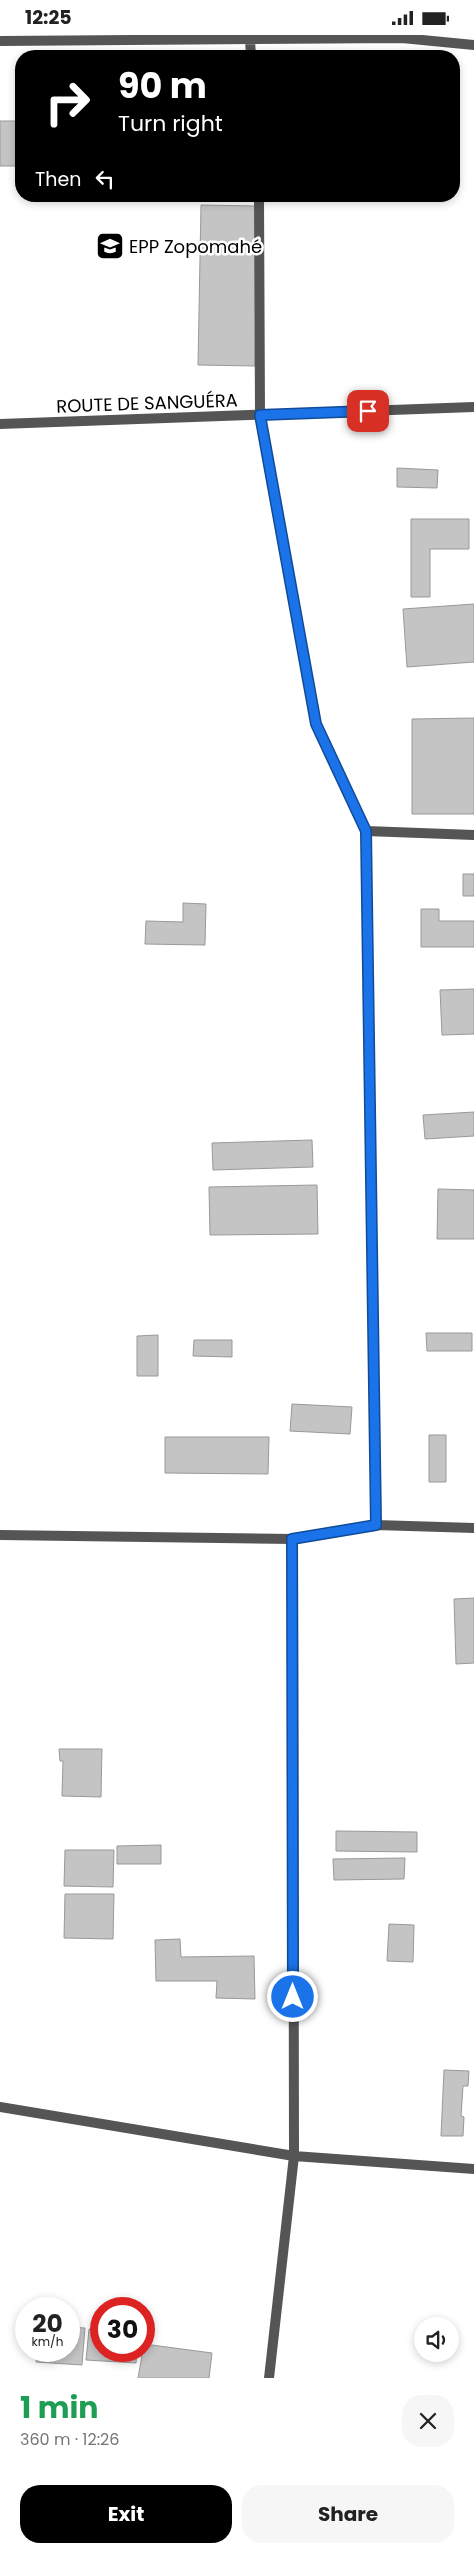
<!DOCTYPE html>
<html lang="en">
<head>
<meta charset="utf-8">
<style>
  body { margin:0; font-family:Poppins,sans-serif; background:#f6f6f6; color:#222; height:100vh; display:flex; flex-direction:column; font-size:19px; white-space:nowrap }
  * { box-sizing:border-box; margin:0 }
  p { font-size:16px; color:#767676 }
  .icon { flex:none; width:28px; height:28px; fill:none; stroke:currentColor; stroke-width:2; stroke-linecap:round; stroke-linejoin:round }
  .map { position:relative; height:2343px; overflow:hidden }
  .panel { display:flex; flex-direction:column; background:#fff; flex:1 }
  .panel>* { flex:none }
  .hud { position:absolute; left:15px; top:15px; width:445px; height:152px; border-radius:20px; box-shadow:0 2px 8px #0003; background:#000; color:#fff; overflow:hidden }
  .buttons { position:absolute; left:414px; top:2282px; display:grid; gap:10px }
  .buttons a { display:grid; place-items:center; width:45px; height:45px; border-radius:50%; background:#fff; box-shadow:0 2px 8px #0003; font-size:25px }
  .speed { position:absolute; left:15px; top:2262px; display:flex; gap:10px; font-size:25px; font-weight:700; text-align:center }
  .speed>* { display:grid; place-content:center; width:65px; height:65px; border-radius:50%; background:#fff; box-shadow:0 2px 8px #0003; line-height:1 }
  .speed small { font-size:12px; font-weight:400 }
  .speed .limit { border:8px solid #d22; background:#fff; color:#111 }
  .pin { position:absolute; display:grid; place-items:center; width:42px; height:42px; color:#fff; margin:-21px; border-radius:10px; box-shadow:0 2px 8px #0006 }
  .me { position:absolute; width:55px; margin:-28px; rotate:0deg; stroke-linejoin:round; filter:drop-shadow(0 0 4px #0008) }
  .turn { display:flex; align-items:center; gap:18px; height:105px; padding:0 20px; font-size:22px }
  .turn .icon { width:65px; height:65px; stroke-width:2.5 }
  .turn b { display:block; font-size:35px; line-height:42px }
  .then { display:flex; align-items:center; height:48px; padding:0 20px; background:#0003; gap:10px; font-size:19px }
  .round { display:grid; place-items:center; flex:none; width:52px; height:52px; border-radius:20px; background:#f6f6f6 }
  .overview { display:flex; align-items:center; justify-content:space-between; height:85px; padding:0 20px }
  h1 { font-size:30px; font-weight:700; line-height:38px; color:#1e9e55 }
  .primary-button { display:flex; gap:10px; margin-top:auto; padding:10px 20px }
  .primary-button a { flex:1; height:58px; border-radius:20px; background:#000; color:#fff; font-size:20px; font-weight:700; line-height:58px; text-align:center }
  .primary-button a+a { background:#f6f6f6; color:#222 }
  .status { display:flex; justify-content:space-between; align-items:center; height:35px; padding:0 25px; background:#fff; direction:ltr }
  .status svg { height:14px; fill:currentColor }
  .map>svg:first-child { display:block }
  .building { fill:#c4c4c4; stroke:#999 }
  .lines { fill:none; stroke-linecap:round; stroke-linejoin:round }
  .minor { stroke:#555; stroke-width:10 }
  .tertiary { stroke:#555; stroke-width:10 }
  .route-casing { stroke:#114b97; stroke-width:12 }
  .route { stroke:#1a73e8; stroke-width:9 }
  .labels { text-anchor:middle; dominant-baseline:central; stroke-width:5; stroke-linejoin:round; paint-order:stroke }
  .poi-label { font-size:18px; fill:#000; stroke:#fff; text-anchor:start }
  .street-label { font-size:18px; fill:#000; stroke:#fff }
</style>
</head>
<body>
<div class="status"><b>12:25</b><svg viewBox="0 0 49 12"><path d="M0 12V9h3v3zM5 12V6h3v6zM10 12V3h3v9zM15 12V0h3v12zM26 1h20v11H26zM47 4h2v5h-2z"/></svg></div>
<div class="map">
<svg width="474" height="2343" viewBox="0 0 474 2343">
  <rect width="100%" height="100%" fill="#fff"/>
  <path class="building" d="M0,86H21V131H0Z
    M371,161H392V163L371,162Z
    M201,170L257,171L255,331L198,330Z
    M397,433L438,435L437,453L397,452Z
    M411,484H469V514H430V562H411Z
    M474,569V627L407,632L403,574Z
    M474,683V779H412V684Z
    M463,839H474V861H463Z
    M183,868L206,869L205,910L145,909L146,886L183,887Z
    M421,874H439V886H474V912H421Z
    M474,954V999L442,1000L440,955Z
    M474,1077V1101L425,1104L423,1080Z
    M312,1105L313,1132L213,1135L212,1108Z
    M317,1150L318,1199L210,1200L209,1152Z
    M438,1154L474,1155V1204H437Z
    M426,1298H472V1316H427Z
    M158,1300V1341H137V1301Z
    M194,1305H232V1322L193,1321Z
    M292,1369L352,1372L350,1399L290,1396Z
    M429,1400H446V1447H429Z
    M165,1402H269L268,1439L165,1438Z
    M474,1563V1628L456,1629L454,1564Z
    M59,1714H102L101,1762L62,1761L63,1726H60Z
    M336,1796L417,1797V1817L336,1816Z
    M161,1810V1829H117V1811Z
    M65,1815H114L113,1852L64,1851Z
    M405,1823L404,1844L334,1845L333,1824Z
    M65,1859H114L113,1904L64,1903Z
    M389,1889L414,1890L413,1927L387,1926Z
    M180,1904L181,1922L254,1921L255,1964L216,1963L217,1946H156L155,1905Z
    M444,2035L469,2036L468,2051H463L461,2081L464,2082L463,2101H441Z
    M69,2292L85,2293L82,2330L36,2327L37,2316H69Z
    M89,2294L101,2295V2316H137L136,2328L86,2325Z
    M144,2309L212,2318L209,2343H138Z"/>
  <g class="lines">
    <path class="minor" d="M250,5L251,21
      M0,6L402,3L474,10
      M259,161L260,380L316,689L366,796L376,1490
      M366,796L474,800
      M0,1500L293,1504L376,1490L474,1493
      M0,2072L294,2121L474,2134
      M269,2343L294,2121L293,1504"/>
    <path class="tertiary" d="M0,389L474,372"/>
  </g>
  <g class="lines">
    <g class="route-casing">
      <path id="route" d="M293,1962L292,1504L376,1490L366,796L316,689L260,380L368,376"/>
    </g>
    <use href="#route" class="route"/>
  </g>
  <defs>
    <g id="school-square" transform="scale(1.4375)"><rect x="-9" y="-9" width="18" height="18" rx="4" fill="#000" stroke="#fff"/><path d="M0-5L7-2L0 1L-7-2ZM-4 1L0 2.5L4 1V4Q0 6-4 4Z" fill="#fff"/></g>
  </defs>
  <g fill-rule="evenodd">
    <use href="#school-square" x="110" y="211"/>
  </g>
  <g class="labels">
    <g class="poi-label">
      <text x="129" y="211">EPP Zopomahé</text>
    </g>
    <g class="street-label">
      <text transform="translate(147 368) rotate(-2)">ROUTE DE SANGUÉRA</text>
    </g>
  </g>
</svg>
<div class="buttons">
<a><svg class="icon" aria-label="sound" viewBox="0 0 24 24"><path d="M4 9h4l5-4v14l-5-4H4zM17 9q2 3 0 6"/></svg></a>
</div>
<div class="speed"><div>20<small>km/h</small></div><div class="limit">30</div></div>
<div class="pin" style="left:368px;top:376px;background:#d93025"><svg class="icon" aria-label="arrive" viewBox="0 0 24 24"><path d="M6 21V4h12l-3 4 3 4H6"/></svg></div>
<svg class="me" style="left:293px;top:1962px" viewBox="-20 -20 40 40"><circle r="17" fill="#1a73e8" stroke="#fff" stroke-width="3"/><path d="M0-11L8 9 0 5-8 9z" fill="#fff"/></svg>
<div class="hud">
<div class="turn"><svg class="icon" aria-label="right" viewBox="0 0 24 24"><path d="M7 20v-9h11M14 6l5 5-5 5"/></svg><div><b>90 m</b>Turn right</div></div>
<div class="then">Then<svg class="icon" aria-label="left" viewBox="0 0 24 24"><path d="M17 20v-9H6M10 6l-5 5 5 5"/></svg></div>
</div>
</div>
<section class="panel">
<div class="overview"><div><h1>1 min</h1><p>360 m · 12:26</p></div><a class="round"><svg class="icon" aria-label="close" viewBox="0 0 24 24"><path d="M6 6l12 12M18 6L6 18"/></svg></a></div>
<div class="primary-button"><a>Exit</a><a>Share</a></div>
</section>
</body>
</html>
